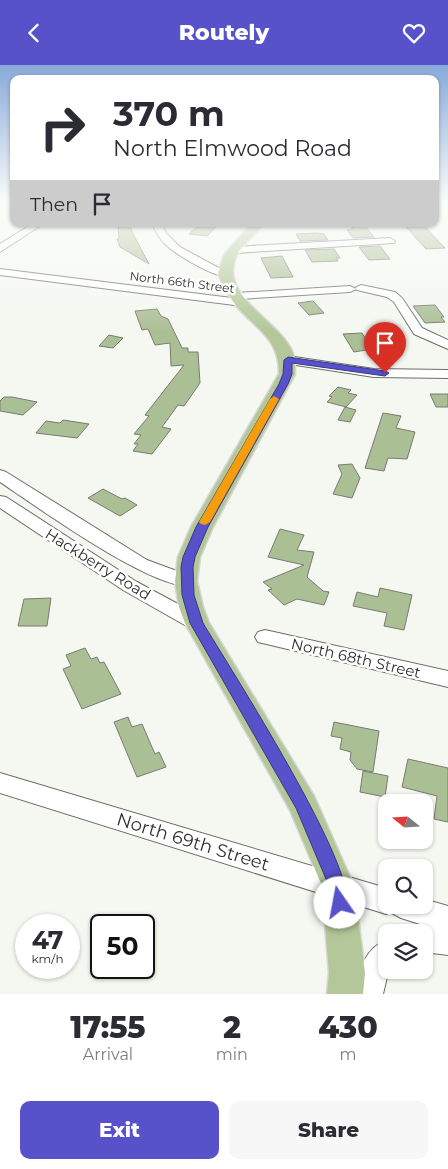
<!DOCTYPE html>
<html lang="en">
<head>
<meta charset="utf-8">
<style>
  body { margin:0; font-family:Montserrat,sans-serif; background:#f7f7f7; color:#2b2b33; height:100vh; display:flex; flex-direction:column; font-size:19px; white-space:nowrap }
  * { box-sizing:border-box; margin:0 }
  p { font-size:16px; color:#7c7c81 }
  .icon { flex:none; width:28px; height:28px; fill:none; stroke:currentColor; stroke-width:2; stroke-linecap:round; stroke-linejoin:round }
  .map { position:relative; height:929px; overflow:hidden }
  .side { display:flex; flex-direction:column; background:#fff; flex:1 }
  .side>* { flex:none }
  .hud { position:absolute; left:10px; top:10px; width:429px; height:152px; border-radius:10px; box-shadow:0 1px 4px #0004; background:#fff; color:#2b2b33; overflow:hidden }
  .needle { width:32px; rotate:288deg }
  .controls { position:absolute; left:378px; top:729px; display:grid; gap:10px }
  .controls a { display:grid; place-items:center; width:55px; height:55px; border-radius:10px; background:#fff; box-shadow:0 1px 4px #0004; font-size:25px }
  .speed { position:absolute; left:15px; top:849px; display:flex; gap:10px; font-size:25px; font-weight:700; text-align:center }
  .speed>* { display:grid; place-content:center; width:65px; height:65px; border-radius:50%; background:#fff; box-shadow:0 1px 4px #0004; line-height:1 }
  .speed small { font-size:12px; font-weight:400 }
  .speed .limit { border:2px solid #111; border-radius:8px; background:#fff; color:#111 }
  .pin { position:absolute; display:grid; place-items:center; width:42px; height:42px; color:#fff; margin:-51px -21px; border-radius:50% 50% 50% 0; rotate:-45deg; box-shadow:0 0 5px #0007 }
  .pin .icon { rotate:45deg }
  .me { position:absolute; width:55px; margin:-28px; rotate:348deg; stroke-linejoin:round; filter:drop-shadow(0 0 4px #0008) }
  .turn { display:flex; align-items:center; gap:18px; height:105px; padding:0 20px; font-size:22px }
  .turn .icon { width:65px; height:65px; stroke-width:2.5 }
  .turn b { display:block; font-size:35px; line-height:42px }
  .then { display:flex; align-items:center; height:48px; padding:0 20px; background:#0003; gap:10px; font-size:19px }
  .eta { display:flex; justify-content:space-evenly; align-items:center; height:85px; text-align:center }
  .eta b { font-size:30px; font-weight:800; line-height:35px }
  .action { display:flex; gap:10px; margin-top:auto; padding:10px 20px }
  .action a { flex:1; height:58px; border-radius:10px; background:#5852ca; color:#fff; font-size:20px; font-weight:800; line-height:58px; text-align:center }
  .action a+a { background:#f7f7f7; color:#2b2b33 }
  header { display:flex; justify-content:space-between; align-items:center; height:65px; padding:0 20px; background:#5852ca; color:#fff; font-size:22px; font-weight:800 }
  .map>svg:first-child { display:block }
  .building { fill:#abbf95; stroke:#787b75 }
  .lines { fill:none; stroke-linecap:round; stroke-linejoin:round }
  .minor-casing { stroke:#6b6e68; stroke-width:2 }
  .major-casing { stroke:#d6d6d5; stroke-width:3 }
  .minor { fill:#fff; fill-rule:evenodd }
  .major { fill:#b3c798; fill-rule:evenodd }
  .route { fill:#5852ca; stroke:#393583 }
  .slow { fill:#f59e0b }
  .labels { text-anchor:middle; dominant-baseline:central; stroke-width:5; stroke-linejoin:round; paint-order:stroke }
  .far-street-label { font-size:12px; fill:#30312e; stroke:#fff }
  .street-label { font-size:15px; fill:#30312e; stroke:#fff }
  .near-street-label { font-size:18px; fill:#30312e; stroke:#fff }
</style>
</head>
<body>
<header><svg class="icon" aria-label="back" viewBox="0 0 24 24"><path d="M15 5l-7 7 7 7"/></svg>Routely<svg class="icon" aria-label="heart" viewBox="0 0 24 24"><path d="M12 20l-8-8c-3-5 5-10 8-4 3-6 11-1 8 4z"/></svg></header>
<div class="map">
<svg width="448" height="929" viewBox="0 0 448 929">
  <rect width="100%" height="100%" fill="#f5f8f1"/>
  <path class="building" d="M118,159H130L132,167L149,199L120,182L117,174H119Z
    M200,159H219L207,171L189,169Z
    M365,161L374,172L353,173L347,165L353,164L351,162Z
    M424,161L445,183L426,184L406,162Z
    M317,168L324,169L328,175L300,176L296,169Z
    M380,181L390,194L369,195L359,182Z
    M334,184L340,193H336L338,196L312,197L305,185Z
    M282,191L293,212L271,213L261,193Z
    M313,236L324,248L309,250L298,238Z
    M435,240L444,252H441L445,257L425,258L413,241Z
    M157,244L161,251L168,254L182,283H188V287H198L200,318L184,341L178,340L162,362L171,364L152,389L133,386L138,379H134L141,370L134,369L149,351L145,350L184,300L171,301L170,278L155,280L148,264L142,265L135,246Z
    M362,268L372,284L354,287L343,269Z
    M109,270L123,273L113,283L99,281Z
    M338,322L351,325L348,328L357,330L346,342L327,337L332,332L329,331Z
    M430,329H448V342H436Z
    M4,332H12L37,337L23,350L0,346V336Z
    M345,342L356,345L350,357L338,355Z
    M383,348L401,351L396,363L415,367L407,394L388,393L384,406L365,403Z
    M63,355L89,359L77,373L36,368L46,356L60,358Z
    M352,399L360,413L352,433L333,429L342,409L338,400Z
    M103,424L122,434L125,433L137,440L120,451L88,433Z
    M280,464L304,470L297,485L314,487L307,512L323,526L329,527L324,540L297,534L284,540L268,525L272,524L263,517L304,500L268,492Z
    M380,523L412,530L404,565L384,561L387,548L353,541L357,527L378,532Z
    M51,533L47,561H18L24,534Z
    M85,583L91,594L97,592L100,598L104,597L121,629L82,644L63,604L71,601L66,590Z
    M128,652L132,662L142,659L155,689L159,687L166,702L137,712L114,657Z
    M334,657L379,666L373,707L357,704L350,695L351,687L340,684L342,673L331,671Z
    M408,694L448,703V757L434,754L437,731L402,722Z
    M363,706L388,711L385,732L360,727Z"/>
  <g class="lines">
    <g class="minor-casing">
      <path id="minor" d="M32,159H43L0,187V179Z
        M152,159H162L166,168L180,182L230,209L229,211C216,214 175,189 165,179C159,173 156,167 152,159Z
        M390,173L395,176L394,178L234,188L229,185L234,182Z
        M0,204L232,233L230,231L232,229L236,228L350,221L356,224L350,227L240,234L246,236L248,238L242,241L0,210Z
        M361,220L395,227L402,233L422,263L448,275V284L414,269L394,237L387,232L357,225L355,223Z
        M288,291L374,304L448,305V313L374,312L283,298L281,295L283,292Z
        M0,405L6,407L147,495L193,512L195,516L193,520C159,530 33,439 0,417Z
        M0,431L6,432L137,517L204,553L207,558L204,563L197,565L190,563L123,525L0,443Z
        M265,565L448,606V622L258,577L255,572L258,567Z
        M0,708L386,823V840H424V834L448,841V890L424,887V868H412L414,863L423,860L401,853L390,847L386,849L0,728Z
        M386,875V905H392L387,912L383,929H353C359,907 364,884 386,875Z"/>
    </g>
    <g class="major-casing">
      <path id="major" d="M251,159H263C255,170 241,180 236,192C219,231 278,255 292,286C295,294 295,301 295,309L213,462L200,492L197,516L203,542L209,558L314,731L354,821L365,908L363,929H327L329,908L322,821L290,745L185,558L179,542L175,516L178,492L191,462L279,309C280,275 258,265 238,243C229,232 223,221 218,209L224,190Z"/>
    </g>
    <use href="#minor" class="minor"/>
    <use href="#major" class="major"/>
  </g>
  <linearGradient id="sky" x2="0" y2="1"><stop stop-color="#88aada"/><stop offset="0.51" stop-color="#fafcf9"/><stop offset="1" stop-color="#fafcf9" stop-opacity="0"/></linearGradient>
  <rect width="448" height="267" fill="url(#sky)"/>
  <path class="route" d="M288,292L385,306L389,308L385,311L292,298V309L288,319L208,462L195,492L193,502L194,530L203,558C228,600 362,808 346,844L340,847L334,844L329,821L296,743L190,558L182,530L181,502L183,492L196,462L279,319L283,309L284,295Z"/>
  <path class="slow" d="M274,331L279,334L210,457L205,460L201,459L199,457L270,334Z"/>
  <g class="labels">
    <g class="far-street-label">
      <text transform="translate(182 217) rotate(7)">North 66th Street</text>
    </g>
    <g class="street-label">
      <text transform="translate(98 499) rotate(32)">Hackberry Road</text>
      <text transform="translate(356 593) rotate(13)">North 68th Street</text>
    </g>
    <g class="near-street-label">
      <text transform="translate(193 777) rotate(17)">North 69th Street</text>
    </g>
  </g>
</svg>
<div class="controls">
<a><svg class="needle" viewBox="-14 -14 28 28"><path d="M0-13l5 13h-10z" fill="#e53935"/><path d="M0 13l5-13h-10z" fill="#7c7c81"/></svg></a>
<a><svg class="icon" aria-label="search" viewBox="0 0 24 24"><circle cx="10" cy="10" r="6"/><path d="M15 15l6 6"/></svg></a>
<a><svg class="icon" aria-label="layers" viewBox="0 0 24 24"><path d="M12 4l9 5-9 5-9-5zM3 14l9 5 9-5"/></svg></a>
</div>
<div class="speed"><div>47<small>km/h</small></div><div class="limit">50</div></div>
<div class="pin" style="left:385px;top:308px;background:#d93025"><svg class="icon" aria-label="arrive" viewBox="0 0 24 24"><path d="M6 21V4h12l-3 4 3 4H6"/></svg></div>
<svg class="me" style="left:340px;top:838px" viewBox="-20 -20 40 40"><circle r="19" fill="#fff"/><path d="M0-13L10 11 0 6-10 11z" fill="#5852ca"/></svg>
<div class="hud">
<div class="turn"><svg class="icon" aria-label="right" viewBox="0 0 24 24"><path d="M7 20v-9h11M14 6l5 5-5 5"/></svg><div><b>370 m</b>North Elmwood Road</div></div>
<div class="then">Then<svg class="icon" aria-label="arrive" viewBox="0 0 24 24"><path d="M6 21V4h12l-3 4 3 4H6"/></svg></div>
</div>
</div>
<section class="side">
<div class="eta">
<div><b>17:55</b><p>Arrival</p></div>
<div><b>2</b><p>min</p></div>
<div><b>430</b><p>m</p></div>
</div>
<div class="action"><a>Exit</a><a>Share</a></div>
</section>
</body>
</html>
